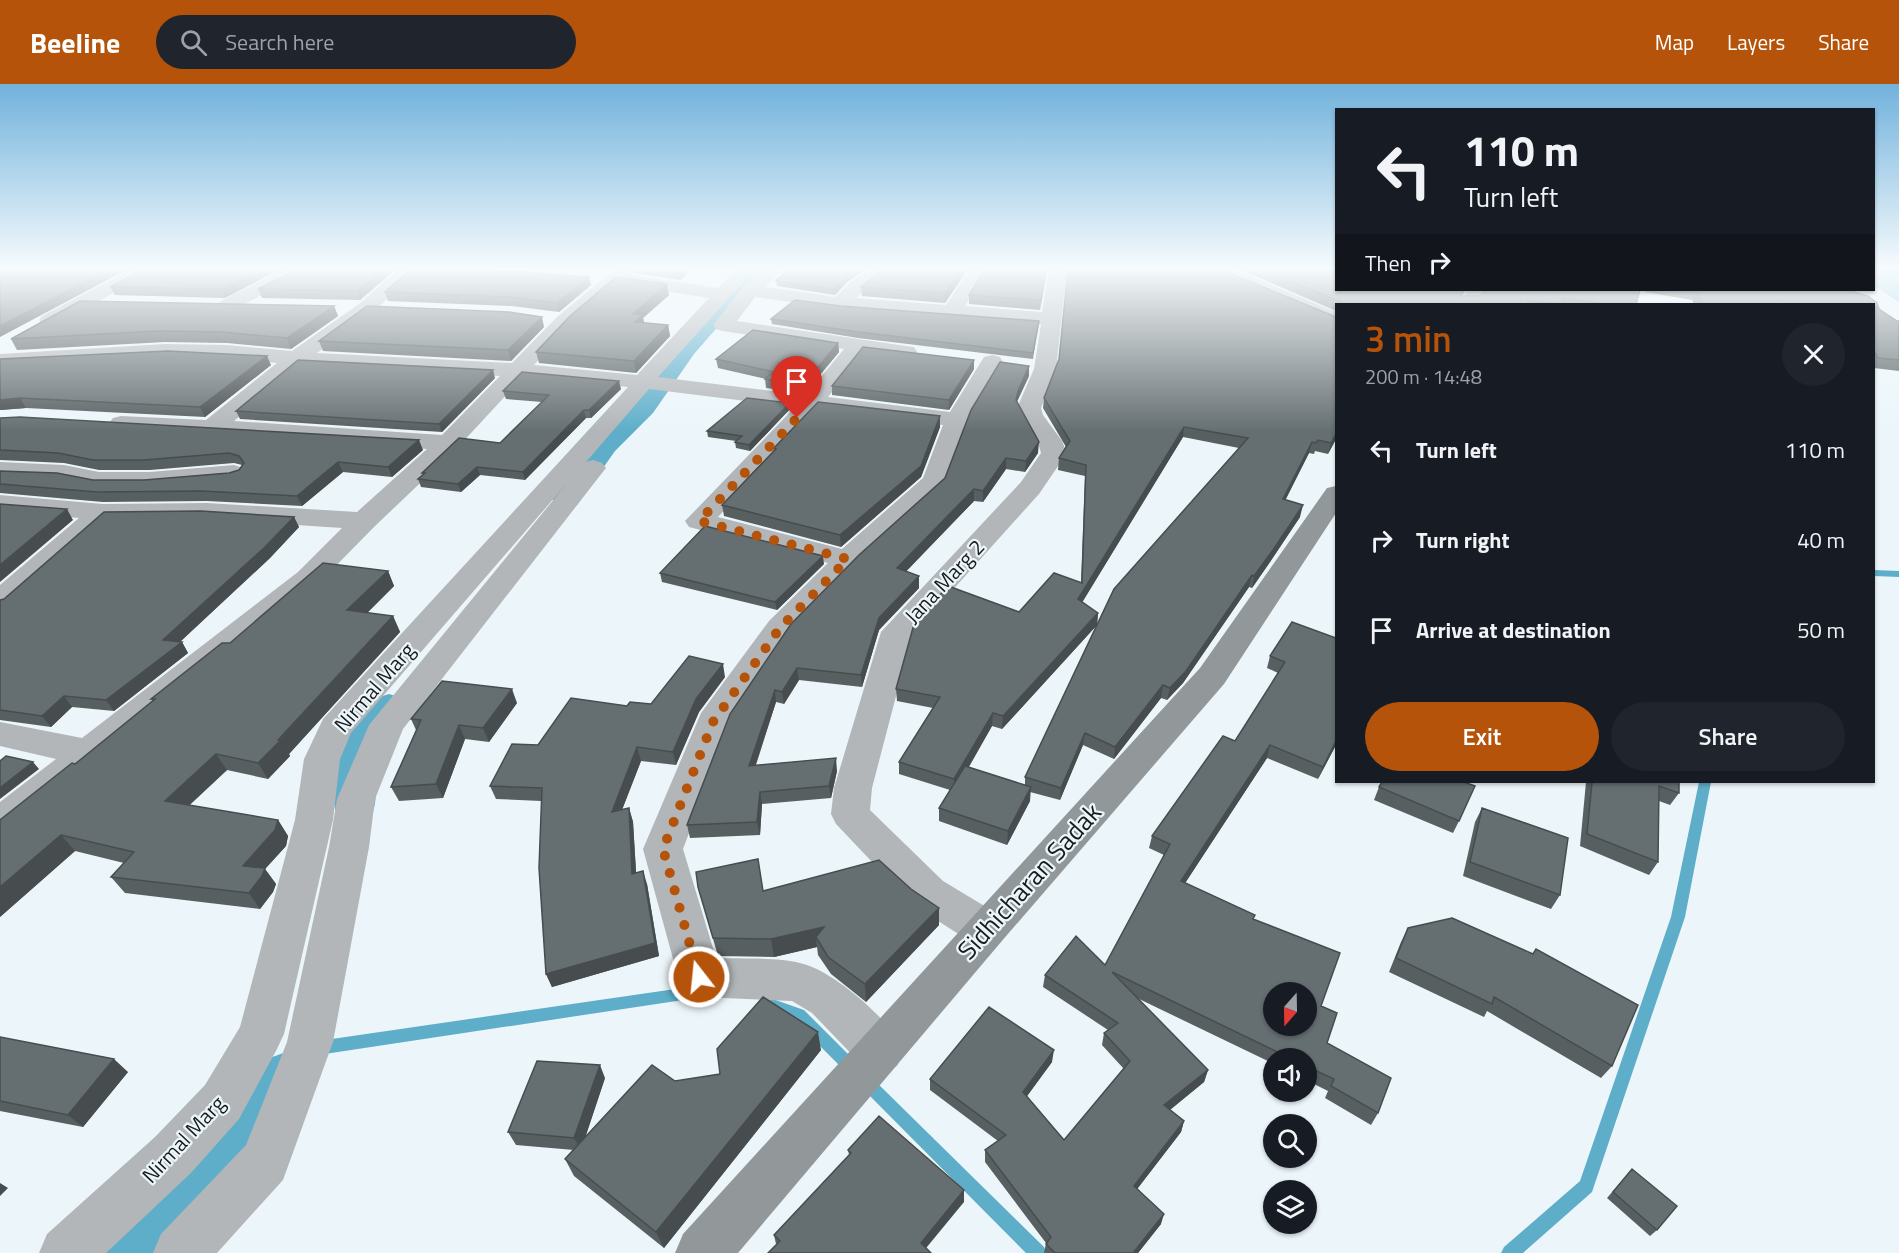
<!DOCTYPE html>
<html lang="en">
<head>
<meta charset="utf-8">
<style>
  body { margin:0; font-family:"Titillium Web",sans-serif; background:#20242c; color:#f1f3f6; height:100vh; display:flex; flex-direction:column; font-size:22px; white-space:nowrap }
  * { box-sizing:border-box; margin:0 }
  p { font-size:20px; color:#9ea1a6 }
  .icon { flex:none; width:33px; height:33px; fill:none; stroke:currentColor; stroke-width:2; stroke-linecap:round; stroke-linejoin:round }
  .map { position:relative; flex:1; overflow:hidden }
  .sheet { position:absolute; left:1335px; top:219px; width:540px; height:480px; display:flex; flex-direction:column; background:#171b24; border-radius:0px; box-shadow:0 2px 4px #0004 }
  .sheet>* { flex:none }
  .top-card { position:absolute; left:1335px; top:24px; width:540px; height:183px; border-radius:0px; box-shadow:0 2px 4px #0004; background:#171b24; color:#f1f3f6; overflow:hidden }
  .needle { width:39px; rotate:200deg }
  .controls { position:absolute; left:1263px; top:898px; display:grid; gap:12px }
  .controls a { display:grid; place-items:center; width:54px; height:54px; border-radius:50%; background:#171b24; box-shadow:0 2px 4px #0004; font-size:30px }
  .pin { position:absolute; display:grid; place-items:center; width:51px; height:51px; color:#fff; margin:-62px -26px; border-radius:50% 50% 50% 0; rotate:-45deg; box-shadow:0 0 6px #0007 }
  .pin .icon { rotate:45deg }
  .me { position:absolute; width:66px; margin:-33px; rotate:344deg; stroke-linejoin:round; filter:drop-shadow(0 0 4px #0008) }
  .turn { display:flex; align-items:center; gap:21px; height:126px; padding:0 30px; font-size:27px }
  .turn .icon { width:78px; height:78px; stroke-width:2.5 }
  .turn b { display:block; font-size:42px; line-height:51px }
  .then { display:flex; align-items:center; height:57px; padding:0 30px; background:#0003; gap:12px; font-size:22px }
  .round { display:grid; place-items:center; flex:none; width:63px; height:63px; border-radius:32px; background:#20242c }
  .summary { display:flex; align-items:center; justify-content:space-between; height:102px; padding:0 30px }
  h1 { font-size:36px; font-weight:600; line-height:45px; color:#b45309 }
  .cta { display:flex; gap:12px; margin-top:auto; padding:12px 30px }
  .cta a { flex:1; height:69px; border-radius:36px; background:#b45309; color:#fff; font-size:24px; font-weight:600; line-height:69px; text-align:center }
  .cta a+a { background:#20242c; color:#f1f3f6 }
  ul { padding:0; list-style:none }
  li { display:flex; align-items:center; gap:18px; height:90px; padding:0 30px }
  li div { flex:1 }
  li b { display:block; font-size:22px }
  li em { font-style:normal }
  header { display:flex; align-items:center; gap:36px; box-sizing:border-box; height:84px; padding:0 30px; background:#b45309; color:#fff }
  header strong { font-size:28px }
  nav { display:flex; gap:33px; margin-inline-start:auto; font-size:21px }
  .search { width:420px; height:54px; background:#20242c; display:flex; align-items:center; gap:15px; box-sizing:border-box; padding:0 21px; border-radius:33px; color:#9ea1a6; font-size:22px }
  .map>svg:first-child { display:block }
  .green { fill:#93cbde }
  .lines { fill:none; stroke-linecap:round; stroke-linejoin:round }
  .stream { fill:#5eaec9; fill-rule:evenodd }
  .canal { fill:#5eaec9; fill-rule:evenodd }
  .minor { fill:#b2b6b8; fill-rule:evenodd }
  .secondary { fill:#92989a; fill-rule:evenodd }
  .wall { fill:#575f61; fill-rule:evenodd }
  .shaded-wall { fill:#474d4f }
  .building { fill:#656e71; stroke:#474d4f; stroke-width:1.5; fill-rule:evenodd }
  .route { stroke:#b45309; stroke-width:10; stroke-dasharray:0 18 }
  .labels { text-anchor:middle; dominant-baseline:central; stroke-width:4.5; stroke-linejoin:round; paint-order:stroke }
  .street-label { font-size:21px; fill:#171b1c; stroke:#ecf6fa }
  .near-street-label { font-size:26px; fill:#171b1c; stroke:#ecf6fa }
</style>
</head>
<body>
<header>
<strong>Beeline</strong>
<div class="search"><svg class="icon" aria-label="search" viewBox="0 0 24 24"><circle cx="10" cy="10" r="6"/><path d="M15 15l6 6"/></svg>Search here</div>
<nav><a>Map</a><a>Layers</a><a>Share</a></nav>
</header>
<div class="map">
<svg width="1899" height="1169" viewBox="0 0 1899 1169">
  <rect width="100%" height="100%" fill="#ecf6fa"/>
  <path class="green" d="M1874,185H1899V218L1874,202Z"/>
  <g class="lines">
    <path class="stream" d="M754,185H760L733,216H729V214Z
      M1874,486L1899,487V493L1874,492Z
      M1699,698H1711L1685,833L1594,1102L1592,1108L1523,1169H1501L1504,1163L1580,1097L1671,833Z
      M703,901L708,903L710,907L708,911L703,913L318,971L313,969L311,964L313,959L318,957Z
      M767,913L804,926L858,980L861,985L858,990L853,992L848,990L794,936L762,924L760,919L762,914Z
      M866,991L871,993L1044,1163L1047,1169H1026L861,1003L858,998L861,993Z"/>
    <path class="canal" d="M731,209L738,211L742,215L694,270L653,329L615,367L577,421L567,424L557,421L552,415L595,355L635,319L678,260L724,211Z
      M389,610L402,614L408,623L372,675C375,697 380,717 369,737L354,742L339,737C331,722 334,692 332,673L376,614Z
      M286,968L305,975L312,993L288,1039L162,1169H91L100,1148L250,1003L267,975Z"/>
    <path class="minor" d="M132,185H154L151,189L56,240H42L39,236L42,232Z
      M284,185H307L304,189L235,225H221L218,221L221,217Z
      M399,185H419L373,228L317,269L512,279L557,233L615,185H635L631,191L718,204L736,185H755L658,293L806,311L844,265L723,247L716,245L713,241L743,203L763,185H782L765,203L836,213L848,200L870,185H890L856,214L946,221L970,185H988L965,222L1042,228L1049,185H1067L1056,285L1041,324L1043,331L1062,357L1067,369L1039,410L912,551L872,704L870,726L943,797L1001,832L1007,845L1001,858L986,863L971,858L913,821L836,740L831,730L834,704L881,548L1021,398L1041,369L1038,358L1019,332L1017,324L1034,285L1041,240L841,225L755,213L737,237L906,262L914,263L917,268L914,273L906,274L864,268L828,313L950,328L984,273L992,271L1000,273L1003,278L969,336L944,403L858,481L791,551L730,641L683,765L716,874C741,875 777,873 800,879C833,886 890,936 904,966L897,982L880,988L863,982L812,929L792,917L700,913L684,907L678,893L643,765L701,629L769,537L828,479L689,443L685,437L795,323L649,305L586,378L593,376L602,379L606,384L602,389L403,645L375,715L369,763L333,958L283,1096L217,1169H153L161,1150L246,1061L287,958L329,763L337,715L369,641L568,398L351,649L340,675L333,736L284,950L277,965L239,1035L191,1089L106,1169H39L47,1150L155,1053L205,1001L240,943L295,736L304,675L323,635L628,303L523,293L458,363L374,443L318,500L14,750L0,754V718L56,675L0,662V638L82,654L298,488L342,444L207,435L110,436L11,524L0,526V501L79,434L0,427V411L103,420L207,419L357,428L427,365L121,346L113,344L109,339L113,334L121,332L206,336L277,279C184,269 93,277 0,282V270L165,260L227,261L292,267L359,220ZM620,200L709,214L637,291L534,281L571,241ZM301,281L500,292L442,351L234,337ZM818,326L943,341L923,394L842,465L718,433Z
      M1210,185H1234L1336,228V241L1213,189Z
      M0,378L64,381L99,388H150L234,381L243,384L247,389L243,394L234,397L150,404H99L64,397L0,394Z"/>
    <path class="secondary" d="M1468,206H1487L1476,220H1458Z
      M1336,402V429L1224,600L1001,858L738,1169H675L683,1150L1200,584L1327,404Z"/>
  </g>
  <path class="wall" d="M280,185L225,214L115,211L110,203Z
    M396,185L360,216L262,214L258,205Z
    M581,185H612L609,187Z
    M633,185H692L680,196L634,189Z
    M788,185H866L847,198L835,211L777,202L776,197Z
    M968,185L945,219L862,212L861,203Z
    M1047,185L1040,226L969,220V211Z
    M1239,185H1336L1466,206L1462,212H1481L1486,206L1636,220H1336V227Z
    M591,201L559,228L512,222L388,217L385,208Z
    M1645,206H1847L1868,212L1877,219L1879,225L1897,237H1899V287L1874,284V220H1694L1692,216L1645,208Z
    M669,211L643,234L644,239L668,241L670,252L636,289L539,279L536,268Z
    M334,222L338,232L291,265L227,259L165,258L17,266L11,255Z
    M840,222L1038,242L1033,275L858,254L772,240L771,235Z
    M544,243L511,277L323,267L319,257Z
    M838,259L839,268L805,309L766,304L765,295H766L718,284L716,275Z
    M0,275L271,281L205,333L26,324L0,326Z
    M1059,275L1336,355L1328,370L1315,367L1314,370L1309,369L1285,416L1300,433L1270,478L1252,504L1249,503L1183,599L1167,616L1161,614L1114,675L1083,661L1060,716L1030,708V717L1007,761L939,737V724L950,706L899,690V678L933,624L897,617L896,605L1019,528L1081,498L1085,392L1058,386L1059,374L1066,363L1043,324L1044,314ZM1183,353L1239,364L1025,693V701L969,683L992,642L1002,645L1097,541L1098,529L1082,518Z
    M974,285L949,326L832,311V302Z
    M1029,292L1017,318L1038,369L1025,388L1006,385L983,418L974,417L906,487L919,504L879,546L862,603L799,596L784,620L776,618L756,681L837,687L831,714L762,720L760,751L690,754L687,741L730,630L945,394Z
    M495,294L442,348L240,335L236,327Z
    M621,305L591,334H586L525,396L480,391L461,408L421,403L418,395L423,390L422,389L500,359L542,318L506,315L503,307Z
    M790,319V325L750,367L736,364L735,358L736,357L708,353L707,347Z
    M940,332V343L921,393L841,463L724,432L722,421L774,366V364Z
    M0,334L423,366L392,393L343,388L302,422L207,417L103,418L0,409V387L93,396H144L229,389L239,386L242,381L234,379L150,386H99L64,379L0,376Z
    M294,433L299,443L270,474L180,558H182L188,569L114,627L72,623L51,643L0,636V516Z
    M824,480L777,526L662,498L660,489Z
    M388,487L394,502L367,529L393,532L400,548L289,670L290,672L268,695L227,686L189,721L278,736L288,752L286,762L265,785L276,800L273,808L260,825L125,809L111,793L124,779L75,767L0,833L75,680L153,617L151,615L230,559Z
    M1336,554V661L1318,695L1267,674L1185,799L1254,835L1321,922L1327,959L1378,1029L1371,1041L1325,1014L1328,1007L1306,996V975H1274V980L1137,914L1208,986L1204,998L1170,1026L1184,1037L1181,1048L1137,1105L1161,1140L1138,1169H1044L1046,1159L985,1078V1066L998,1057L930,1006V995L1052,978L1027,1012L1064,1056L1124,985L1102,961L1104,949L1108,946L1043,903L1045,891L1105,881L1164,771L1149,764L1152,752L1235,657L1278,589L1267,584L1270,572Z
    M725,593L699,628L676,681L641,677L622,726L629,724L633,738L636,789L647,800L659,872L552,903L546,890L541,717L496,715L490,702L538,661L627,622L651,620Z
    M517,619L489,658L465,655L443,714L399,717L391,703L416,646L411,635Z
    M1586,698H1679V709L1670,721L1659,717L1658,778L1649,791L1580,762Z
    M1379,703L1459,737L1453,749L1374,716Z
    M1482,724L1560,811L1551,825L1463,792L1475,738Z
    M698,803L764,807L911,805L939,824V841L866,918L831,890L818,871L817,863L774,873L718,872Z
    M1408,844L1533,870L1536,865L1612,982L1601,994L1487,927L1484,933L1389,888L1401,858Z
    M0,953L128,988L83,1043L0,1027Z
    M821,966L664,1164L574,1092L565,1075L574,1066L516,1061L508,1048L605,994L585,1054L675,997L720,990Z
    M848,1066L964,1106V1118L776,1160L774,1151L849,1071Z
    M1632,1085L1657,1146L1650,1152L1607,1114Z"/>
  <path class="shaded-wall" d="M109,185H128L0,253V242Z
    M261,185H280L225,214L222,205Z
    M384,185H396L360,216L357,207Z
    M682,185H692L680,196L679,188Z
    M859,185H866L847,198L835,211V205L846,193Z
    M961,185H968L945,219V209Z
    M1046,185H1047L1040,226L1041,216Z
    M589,193L591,201L559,228L557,219Z
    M667,200L669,211L643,234L645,242L638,249L633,230Z
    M334,222L338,232L291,265L287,254Z
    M542,233L544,243L511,277L508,266Z
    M668,241L670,252L636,289L634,277Z
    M838,259L839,268L805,309L804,300Z
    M267,272L271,281L205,333L200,323Z
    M974,276V285L949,326V316Z
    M1029,282V292L1017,317L1016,316L1018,307Z
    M493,286L495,294L442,348L439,340Z
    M619,297L621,305L591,334L589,326Z
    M20,314L26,324L0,326V316Z
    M790,319V325L750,367L749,361Z
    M584,326L586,334L525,396L523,388Z
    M940,332V343L921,393L841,463L840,451Z
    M1184,343L1183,353L1077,527L1078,515Z
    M1336,350V355L1328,370L1331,359Z
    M419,356L423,366L392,393L388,383Z
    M1039,358L1038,369L1025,388L1026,377Z
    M1312,358L1309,369L1280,427L1283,415Z
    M1006,374V385L983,418V407Z
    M338,378L343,388L302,422L297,412Z
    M477,383L480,391L461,408L458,400Z
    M974,405V417L898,496L897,484Z
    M1303,421L1300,433L1270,478L1252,504L1254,492Z
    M67,425L73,436L0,498V481Z
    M294,433L299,443L270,474L170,567L163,556Z
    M823,472L824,480L777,526L775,518Z
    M388,487L394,502L355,541L347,526Z
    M1252,491L1249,503L1183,599L1167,616L1170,604Z
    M919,492V504L879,546L862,603L861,591L879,534Z
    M1098,529L1097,541L1002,645L1003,632Z
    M393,532L400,548L289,670L290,672L268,695L258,679Z
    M182,558L188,569L114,627L106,616Z
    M723,580L725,593L699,628L676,681L673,668L696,615Z
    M797,584L799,596L784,620L782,608Z
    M1163,601L1161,614L1114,675L1115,663Z
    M512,605L517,619L489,658L483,644Z
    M775,606L776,618L751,694L749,682Z
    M64,612L72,623L51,643L42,632Z
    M993,629L992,642L954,708V695Z
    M459,641L465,655L443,714L436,700Z
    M1085,649L1083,661L1060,716L1061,704Z
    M1336,657V661L1318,695L1323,683Z
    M1270,661L1267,674L1178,810L1181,797Z
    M637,663L641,677L616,741L612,728Z
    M216,670L227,686L177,733L165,717Z
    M836,674L837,687L831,714L829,702Z
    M33,678L39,685L0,715V704Z
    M1031,703L1030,717L1007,761L1008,747Z
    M760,708L762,720L760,751L757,738Z
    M629,724L633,738L637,803L632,790Z
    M278,736L288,752L286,762L265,785L276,800L273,808L260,825L249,809L243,782Z
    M61,751L75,767L0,833V803Z
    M643,787L647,800L659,872L552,903L546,890Z
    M939,824V841L866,918L865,900Z
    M824,843L816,853L817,863L774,873L771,855Z
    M818,948L821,966L664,1164L656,1148Z
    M1054,966L1052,978L1022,1019L1023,1008Z
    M114,975L128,988L83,1043L68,1031Z
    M600,981L605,994L581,1066L574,1054Z
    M1208,986L1204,998L1161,1033L1164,1021Z
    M1184,1037L1181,1048L1131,1113L1134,1102Z
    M0,1099L8,1104L0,1112Z
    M964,1106V1118L922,1169L921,1159Z
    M1164,1130L1161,1140L1138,1169H1133Z"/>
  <path class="building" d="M0,185H109L0,242Z
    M144,185H261L222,205L110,203Z
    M298,185H384L357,207L258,205Z
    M411,185H480L589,193L557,219L510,213L385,208Z
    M657,185H682L679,188Z
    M788,185H859L846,193L835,205L776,197Z
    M883,185H961L945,209L861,203Z
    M985,185H1046L1041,216L969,211Z
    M1068,185H1220L1336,233V350L1331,359L1318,356L1316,359L1312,358L1283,415L1303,421L1273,466L1254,492L1252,491L1186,587L1170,604L1163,601L1115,663L1085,649L1061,704L1025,693L1114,505L1248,354L1184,343L1078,515L1098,529L1003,632L993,629L954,695L899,678L940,613L896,605L914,540L948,502L1019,528L1054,489L1082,499L1086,381L1059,374L1070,357L1044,314L1059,275Z
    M1262,185H1336V206H1463L1460,212H1481L1486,206H1640L1636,220H1604L1563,214L1561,220L1528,217L1527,220H1341V218Z
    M616,193L667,200L633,230L643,231L635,238L668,241L634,277L536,268L570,232Z
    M1691,206H1847L1868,212L1877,219L1879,225L1897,237H1899V276L1878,274L1874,267V220H1702L1697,206Z
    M795,216L840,222L1039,237L1033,269L858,248L771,235Z
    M80,217L334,222L287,254L222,248L159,247L11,255Z
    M367,222L509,228L542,233L508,266L319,257Z
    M753,246L838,259L804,300L765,295L774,288L716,275Z
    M863,263L974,276L949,316L832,302Z
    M168,267L267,272L200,323L20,314L0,316V275Z
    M298,276L493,286L439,340L236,327Z
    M1000,278L1029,282L1018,307L1016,316L1039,358L1026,377L1006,374L983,407L974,405L897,484L919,492L879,534L861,591L797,584L782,608L775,606L749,682L836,674L829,702L760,708L757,738L687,741L730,630L791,540L859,471L945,394L971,326Z
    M522,288L619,297L589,326H584L523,388L477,383L458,400L418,395L425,389H422L459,354L500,359L549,311L503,307Z
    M747,314L790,319L749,361L735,358L742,352L707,347Z
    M818,318L940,332L921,382L840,451L722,421L776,365L774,364Z
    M20,333L419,356L388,383L338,378L297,412L201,407L97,408L0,400V387L57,389L93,396H144L229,389L239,386L244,379L239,372L229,369L144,376H93L58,369L0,366V334Z
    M0,420L67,425L0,481Z
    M201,427L294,433L264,464L163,556L182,558L106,616L64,612L42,632L0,626V516L4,515L104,428Z
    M705,442L823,472L775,518L660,489Z
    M323,479L388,487L347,526L393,532L278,656L280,657L258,679L216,670L165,717L278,736L275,746L243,782L265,784L262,792L249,809L111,793L134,768L61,751L0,803V736L72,679L75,680L155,615H151L222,559H230Z
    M1292,538L1336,554V657L1323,683L1270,661L1181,797L1255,831L1253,835L1340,869L1321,922L1337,929L1327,959L1391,994L1378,1029L1331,1002L1334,995L1306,982V975H1292L1112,888L1208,986L1164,1021L1184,1037L1134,1102L1164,1130L1133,1169H1055L1046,1160L1051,1153L985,1066L1006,1051L930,995L989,923L1054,966L1023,1008L1064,1056L1130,977L1104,949L1118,939L1045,891L1076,852L1105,881L1170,760L1152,752L1223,652L1235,657L1285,578L1270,572ZM1274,909H1306V942H1274Z
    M689,572L723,580L696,615L673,668L637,663L612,728L629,724L632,790L643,787L655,859L546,890L539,784L542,704L490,702L512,660L538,661L571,614L627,622L630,618L651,620Z
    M442,597L512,605L483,644L459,641L436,700L391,703L421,636L411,635Z
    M6,672L33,678L0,704V677Z
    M965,682L1031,703L1008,747L939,724Z
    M1382,698H1464L1475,702L1459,737L1379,703Z
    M1592,698H1679V709L1659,702L1658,778L1587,750Z
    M1482,724L1568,754L1560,811L1470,778Z
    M758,775L763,807L879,776L911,805L939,824L865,900L828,873L816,853L824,843L771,855L713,854L698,803L696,788Z
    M1452,834L1533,870L1536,865L1638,921L1612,982L1494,913L1492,920L1396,874L1408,844Z
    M763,913L818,948L656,1148L565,1075L652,981L675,997L720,990L717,965Z
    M0,953L114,975L68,1031L0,1017Z
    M537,977L600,981L574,1054L508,1048Z
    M879,1032L964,1106L921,1159L931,1169H768L780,1157L774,1151L851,1069L848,1066Z
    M1632,1085L1677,1122L1657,1146L1613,1108Z"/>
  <linearGradient id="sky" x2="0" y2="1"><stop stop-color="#71b2dc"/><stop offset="0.53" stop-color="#f6fbfd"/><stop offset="1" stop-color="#f6fbfd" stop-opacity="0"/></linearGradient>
  <rect width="1899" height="348" fill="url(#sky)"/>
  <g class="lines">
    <path class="route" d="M699,893L663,765L713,638L780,544L848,475L699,437L797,334"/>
  </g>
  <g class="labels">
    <g class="street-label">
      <text transform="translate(944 497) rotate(-47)">Jana Marg 2</text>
      <text transform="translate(374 603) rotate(-49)">Nirmal Marg</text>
      <text transform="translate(183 1055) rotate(-47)">Nirmal Marg</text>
    </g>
    <g class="near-street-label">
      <text transform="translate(1029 797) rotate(-48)">Sidhicharan Sadak</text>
    </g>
  </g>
</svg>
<div class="controls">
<a><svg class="needle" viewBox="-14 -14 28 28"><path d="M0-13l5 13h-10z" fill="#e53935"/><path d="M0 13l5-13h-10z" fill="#9ea1a6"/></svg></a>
<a><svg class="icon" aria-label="sound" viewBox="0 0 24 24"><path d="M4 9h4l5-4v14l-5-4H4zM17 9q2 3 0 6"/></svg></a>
<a><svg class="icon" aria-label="search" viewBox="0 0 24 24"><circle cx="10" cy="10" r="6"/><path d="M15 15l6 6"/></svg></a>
<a><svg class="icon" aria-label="layers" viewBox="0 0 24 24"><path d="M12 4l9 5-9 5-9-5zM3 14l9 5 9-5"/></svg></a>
</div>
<div class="pin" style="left:797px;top:334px;background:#d93025"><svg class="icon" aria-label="arrive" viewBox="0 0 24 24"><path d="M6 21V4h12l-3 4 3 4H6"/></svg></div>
<svg class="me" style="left:699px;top:893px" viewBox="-20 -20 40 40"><circle r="17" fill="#b45309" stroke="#fff" stroke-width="3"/><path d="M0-11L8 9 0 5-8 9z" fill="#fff"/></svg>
<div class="top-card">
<div class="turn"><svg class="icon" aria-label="left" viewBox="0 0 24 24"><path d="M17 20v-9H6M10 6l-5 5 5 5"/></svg><div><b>110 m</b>Turn left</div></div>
<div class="then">Then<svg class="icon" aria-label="right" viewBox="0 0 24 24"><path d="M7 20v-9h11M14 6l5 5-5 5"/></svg></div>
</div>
<section class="sheet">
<div class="summary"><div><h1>3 min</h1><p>200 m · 14:48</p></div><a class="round"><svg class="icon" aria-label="close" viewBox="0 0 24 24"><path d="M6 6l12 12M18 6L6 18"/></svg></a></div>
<ul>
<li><svg class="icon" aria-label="left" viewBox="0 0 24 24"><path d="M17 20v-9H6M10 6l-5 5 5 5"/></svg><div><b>Turn left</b></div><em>110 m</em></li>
<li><svg class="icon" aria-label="right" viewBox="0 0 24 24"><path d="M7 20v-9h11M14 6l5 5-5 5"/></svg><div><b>Turn right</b></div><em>40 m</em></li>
<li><svg class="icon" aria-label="arrive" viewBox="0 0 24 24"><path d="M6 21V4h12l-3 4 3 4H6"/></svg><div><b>Arrive at destination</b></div><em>50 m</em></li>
</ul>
<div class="cta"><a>Exit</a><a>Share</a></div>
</section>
</div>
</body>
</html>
